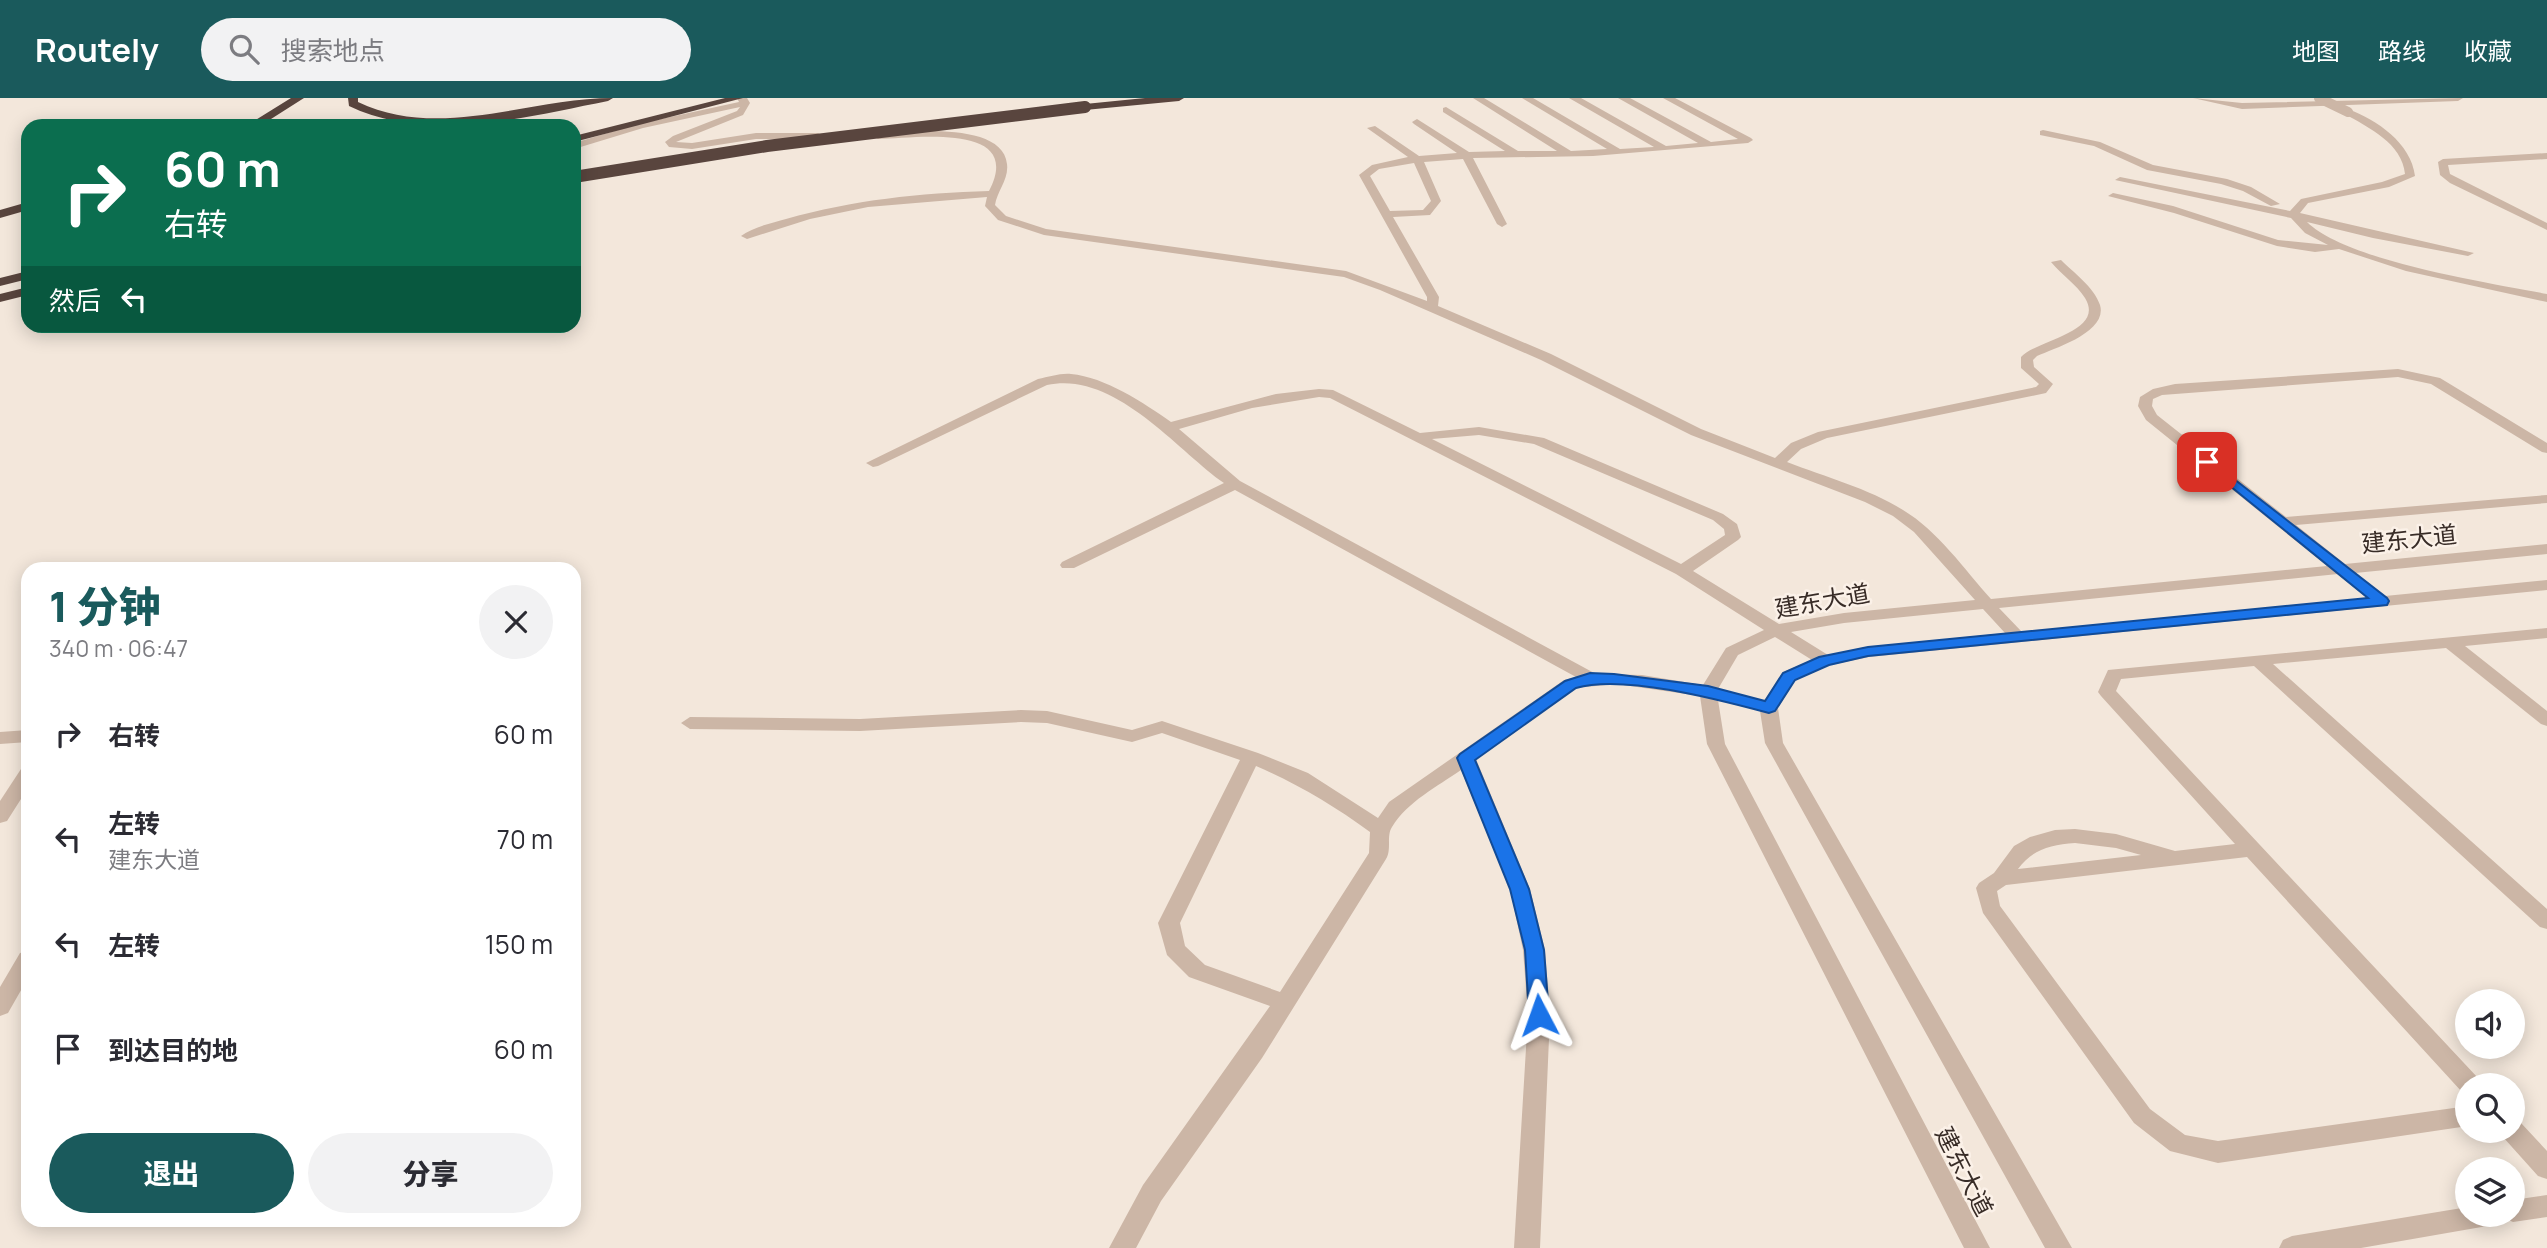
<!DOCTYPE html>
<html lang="zh">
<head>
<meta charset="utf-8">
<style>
  body { margin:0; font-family:Manrope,"Noto Sans SC",sans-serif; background:#f2f2f3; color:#2b2b33; height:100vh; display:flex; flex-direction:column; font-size:26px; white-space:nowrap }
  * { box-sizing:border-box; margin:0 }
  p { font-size:23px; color:#7c7c81 }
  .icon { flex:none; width:38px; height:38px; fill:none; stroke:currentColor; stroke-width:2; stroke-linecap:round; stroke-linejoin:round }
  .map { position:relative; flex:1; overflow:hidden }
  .panel { position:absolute; left:21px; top:464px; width:560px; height:665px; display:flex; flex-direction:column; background:#fff; border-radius:21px; box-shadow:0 4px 18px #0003 }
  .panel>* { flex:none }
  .guide { position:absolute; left:21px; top:21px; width:560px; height:214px; border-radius:21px; box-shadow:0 4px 18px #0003; background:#0b6e4f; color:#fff; overflow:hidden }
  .buttons { position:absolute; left:2455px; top:891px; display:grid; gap:14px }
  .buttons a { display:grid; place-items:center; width:70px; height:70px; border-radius:50%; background:#fff; box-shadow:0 4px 18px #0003; font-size:35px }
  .pin { position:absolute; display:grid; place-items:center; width:60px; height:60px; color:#fff; margin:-30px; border-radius:14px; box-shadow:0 4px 10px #0006 }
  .me { position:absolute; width:77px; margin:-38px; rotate:356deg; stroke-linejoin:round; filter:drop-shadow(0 0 5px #0008) }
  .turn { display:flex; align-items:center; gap:24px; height:147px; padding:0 28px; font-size:32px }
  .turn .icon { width:91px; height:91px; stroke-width:2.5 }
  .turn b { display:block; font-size:49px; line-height:60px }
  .then { display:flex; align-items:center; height:66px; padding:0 28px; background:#0003; gap:14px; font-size:26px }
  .round { display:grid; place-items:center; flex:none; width:74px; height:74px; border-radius:37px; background:#f2f2f3 }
  .head { display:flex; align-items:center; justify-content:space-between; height:119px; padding:0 28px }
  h1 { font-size:42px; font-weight:800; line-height:52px; color:#1a5a5c }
  .action { display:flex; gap:14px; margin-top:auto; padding:14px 28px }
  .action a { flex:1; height:80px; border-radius:42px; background:#1a5a5c; color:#fff; font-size:28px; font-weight:800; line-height:80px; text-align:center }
  .action a+a { background:#f2f2f3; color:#2b2b33 }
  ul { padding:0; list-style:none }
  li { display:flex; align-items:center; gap:21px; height:105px; padding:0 28px }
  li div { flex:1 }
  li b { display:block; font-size:26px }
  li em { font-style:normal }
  header { display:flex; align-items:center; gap:42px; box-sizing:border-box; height:98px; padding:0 35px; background:#1a5a5c; color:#fff }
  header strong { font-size:33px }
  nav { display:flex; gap:38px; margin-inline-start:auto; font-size:24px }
  .search { width:490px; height:63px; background:#f2f2f3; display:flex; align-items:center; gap:18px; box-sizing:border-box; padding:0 24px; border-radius:38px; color:#7c7c81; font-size:26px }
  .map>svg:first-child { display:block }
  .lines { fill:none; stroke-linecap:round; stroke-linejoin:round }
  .minor { fill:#ccb6a6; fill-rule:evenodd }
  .highway { fill:#59453e; fill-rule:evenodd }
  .minor-bridge { stroke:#ccb6a6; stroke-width:10 }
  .highway-bridge { stroke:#59453e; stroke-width:12 }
  .route { fill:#1a73e8; stroke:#114b97; stroke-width:2 }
  .labels { text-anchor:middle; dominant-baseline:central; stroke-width:5; stroke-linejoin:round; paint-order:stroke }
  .street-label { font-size:24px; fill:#382c27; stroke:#fbf1e8 }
</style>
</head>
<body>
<header>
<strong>Routely</strong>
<div class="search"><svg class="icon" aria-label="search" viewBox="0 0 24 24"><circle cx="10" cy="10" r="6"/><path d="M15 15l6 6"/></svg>搜索地点</div>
<nav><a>地图</a><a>路线</a><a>收藏</a></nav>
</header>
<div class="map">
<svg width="2547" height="1150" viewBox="0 0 2547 1150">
  <rect width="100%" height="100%" fill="#f3e7db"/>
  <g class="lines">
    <path class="minor" d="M737,0H747L750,5L743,17L676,44L692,45L756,35H818L823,38L818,41H756L692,51L669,49L665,44L673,38L737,13L740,9L643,30L574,51V45L638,26L739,4Z
      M1473,0H1484L1571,53L1607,51L1522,0H1533L1620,51L1654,49L1569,0H1581L1666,48L1698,45L1618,0H1630L1711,44L1738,41L1663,0H1675L1751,40L1753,42L1748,45L1593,58L1473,60L1507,126L1502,129L1497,126L1463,61L1424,64L1441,103L1430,117L1393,119L1439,199L1438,208L1551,256L1701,331L1775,360L1791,345L1818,334L2036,289L2039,286L2021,270V259C2036,242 2106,234 2085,200C2076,186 2062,177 2051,164L2061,162C2074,175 2094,189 2100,207C2108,234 2055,250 2037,258L2033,262L2034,269L2053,286L2046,295L1827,340L1801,351L1787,364C1825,379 1868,390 1903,412C1938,433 1964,471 1991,501L2327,468L2146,322L2138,308L2140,299L2153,291L2175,286L2398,271L2440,280L2547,345V355L2542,354L2431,286L2398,279L2162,297L2153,301L2152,308L2157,317L2286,419L2547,397V405L2296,427L2345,466L2547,446V456L2355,475L2385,498L2547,482V492L1869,559L1830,567L1795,582L1778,610L1783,645L2072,1150H2045L1765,645L1760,613L1718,602L1725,646L1990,1150H1964L1707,646L1700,598L1616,586L1576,590L1476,661L1530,791L1545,852L1550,917L1540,1150H1514L1528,917L1523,852L1510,791L1461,672C1438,688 1407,704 1392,729C1386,738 1392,751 1386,761L1262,960L1161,1103L1136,1150H1109L1143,1087L1270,908L1189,879L1167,857L1158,825L1240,662L1162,635L1132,644L1047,625L1021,624L860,633L690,631L681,625L690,619L860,621L1021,612L1047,613L1132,632L1162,623L1258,655L1308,675L1378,720L1389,704L1564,582L1576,579L1235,392L1074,470H1062L1060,467L1062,464L1224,385C1176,351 1114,272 1047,287L878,368L873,369L866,365L1038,281C1049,279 1060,275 1071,276C1105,279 1144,305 1171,324L1276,296L1319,291L1333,292L1420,335L1479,329L1544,340L1723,416L1737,426L1741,439L1738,442L1693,473L1779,526L1844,515L1975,502L1914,434L1893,418L1865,404L1691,337L1541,262L1380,192L1344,179L1044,137L998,122L985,108L987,99L868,109L810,121L747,141L741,138C753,129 772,125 786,121C853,102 920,95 989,93C1025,24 916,40 878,41L873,38L878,35C908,34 1003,23 1007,66C1009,81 997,93 995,107L1006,118L1046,131L1346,173L1427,203V199L1359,77L1372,67L1408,59L1367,30L1375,28L1419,58L1457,55L1414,26L1412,24L1417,21L1469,54L1505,53L1443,14V10L1446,9L1518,53H1557ZM1414,65L1431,103L1423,112L1390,113L1370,78L1379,71ZM1319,299L1330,300L1676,476L1764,532L1726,550L1703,587L1642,577L1596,576L1240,383L1179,331L1252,310ZM1479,337L1534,346L1713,422L1724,431L1725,437L1681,466L1432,341ZM2338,476L2367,500L2022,534L1999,510ZM1983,511L2005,535L1869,549L1828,557L1791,534L1844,525ZM1775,539L1812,562L1783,574L1764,603L1718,591L1738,557ZM1256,668C1297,686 1333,707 1370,734L1369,755L1280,894L1205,867L1185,848L1180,825Z
      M2193,0L2242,5L2463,0L2458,3L2242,11Z
      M2348,11C2377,22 2411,45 2415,78L2389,89L2308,105L2300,115L2474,155L2468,158L2373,140L2307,124C2346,163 2490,185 2547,196V204L2406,173L2339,151L2315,154L2277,148L2174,115L2108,98L2113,95L2173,108L2278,142L2328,147L2305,135L2291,120L2115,82L2120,79L2290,113L2301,101L2382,84L2405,76C2402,45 2369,30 2345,16V12Z
      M2043,32L2100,44L2153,67L2227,81L2251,89L2280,106L2271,108L2243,93L2221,86L2147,72L2094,48L2040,37V33Z
      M2547,55V61L2448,67L2450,76L2547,125V132L2450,85L2440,77L2438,64L2443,61Z
      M2547,530V540L2465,548L2547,613V628L2541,626L2446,550L2273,566L2547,811V831L2540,829L2254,568L2121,581L2116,593L2478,980L2482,987H2468V996L2462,994L2247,759L2006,787L1997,793L2000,808L2150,1011L2185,1037L2218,1043L2468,1008V1028L2218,1065L2170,1053L2134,1025L1983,815L1976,790L1979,785L1994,775L2014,748L2030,739L2055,732L2075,731L2116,736L2175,753L2235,746L2101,598L2098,594L2108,572ZM2075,745L2116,750L2141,757L2018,771C2033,751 2050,747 2075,745Z
      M28,632V644L0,646V634Z
      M28,669V690L7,723L0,725V703L21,671Z
      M28,853V880L8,915L0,918V889L20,855Z
      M2513,1022L2521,1025L2547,1053V1081L2538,1078L2503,1039L2500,1032H2513Z
      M2547,1097V1119L2513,1124L2504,1120L2502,1124L2493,1127L2361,1150H2279L2283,1142L2292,1138L2468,1109V1116H2513V1102Z"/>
    <path class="highway" d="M291,0H304L260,28H246Z
      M348,0H358V4C440,43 529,0 613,0L608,3C526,19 428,46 349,8Z
      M725,0H743L574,44V38Z
      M1145,0H1184L1179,3L1085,12L1079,9L1085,6Z
      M28,104V112L0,120V112Z
      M28,173V181L0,188V180Z
      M28,189V197L0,204V196Z"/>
    <path class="minor-bridge" d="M2319,0L2348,14"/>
    <path class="highway-bridge" d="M574,79L767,48L1085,9"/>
  </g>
  <path class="route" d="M2207,360L2387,500L2389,503L2387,507L1868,558L1829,567L1795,582L1775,613L1769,615C1720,602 1624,576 1576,590L1475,662L1529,791L1544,852L1549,917L1546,923L1539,925L1532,923L1529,917L1525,852L1510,791L1457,660L1460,656L1565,583L1590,575L1614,576L1708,588L1765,603L1783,575L1819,559L1868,549L2368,500L2203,366L2201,364Z"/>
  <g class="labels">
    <g class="street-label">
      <text transform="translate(2409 440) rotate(-6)">建东大道</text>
      <text transform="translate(1822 502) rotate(-10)">建东大道</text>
      <text transform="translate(1965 1073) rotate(63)">建东大道</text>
    </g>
  </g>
</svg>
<div class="buttons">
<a><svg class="icon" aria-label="sound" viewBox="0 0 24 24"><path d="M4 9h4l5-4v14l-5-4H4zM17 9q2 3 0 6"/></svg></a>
<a><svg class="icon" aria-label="search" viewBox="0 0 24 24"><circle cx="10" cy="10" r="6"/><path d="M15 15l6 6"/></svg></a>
<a><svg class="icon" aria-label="layers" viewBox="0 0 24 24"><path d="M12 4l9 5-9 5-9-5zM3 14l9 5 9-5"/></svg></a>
</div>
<div class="pin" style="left:2207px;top:364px;background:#d93025"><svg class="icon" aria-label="arrive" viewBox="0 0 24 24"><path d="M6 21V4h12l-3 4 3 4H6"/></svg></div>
<svg class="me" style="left:1539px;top:917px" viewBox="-20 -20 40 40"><path d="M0-17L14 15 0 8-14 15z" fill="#1a73e8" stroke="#fff" stroke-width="4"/></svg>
<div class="guide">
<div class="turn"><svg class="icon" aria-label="right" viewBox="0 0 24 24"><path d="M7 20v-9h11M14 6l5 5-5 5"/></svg><div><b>60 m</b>右转</div></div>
<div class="then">然后<svg class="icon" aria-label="left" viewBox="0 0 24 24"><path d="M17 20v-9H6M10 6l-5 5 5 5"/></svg></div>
</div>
<section class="panel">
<div class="head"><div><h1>1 分钟</h1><p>340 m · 06:47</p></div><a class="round"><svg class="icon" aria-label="close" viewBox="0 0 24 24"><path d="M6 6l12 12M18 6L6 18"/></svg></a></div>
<ul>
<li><svg class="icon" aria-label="right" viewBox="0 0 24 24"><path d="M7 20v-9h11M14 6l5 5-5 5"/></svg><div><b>右转</b></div><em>60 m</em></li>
<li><svg class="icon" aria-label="left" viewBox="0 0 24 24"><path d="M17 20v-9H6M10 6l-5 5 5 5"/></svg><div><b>左转</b><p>建东大道</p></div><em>70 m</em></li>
<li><svg class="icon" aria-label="left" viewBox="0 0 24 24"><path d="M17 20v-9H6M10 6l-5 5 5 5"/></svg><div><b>左转</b></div><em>150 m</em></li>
<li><svg class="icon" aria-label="arrive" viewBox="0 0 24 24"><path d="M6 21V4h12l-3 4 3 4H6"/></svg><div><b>到达目的地</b></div><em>60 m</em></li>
</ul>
<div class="action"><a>退出</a><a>分享</a></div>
</section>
</div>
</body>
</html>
